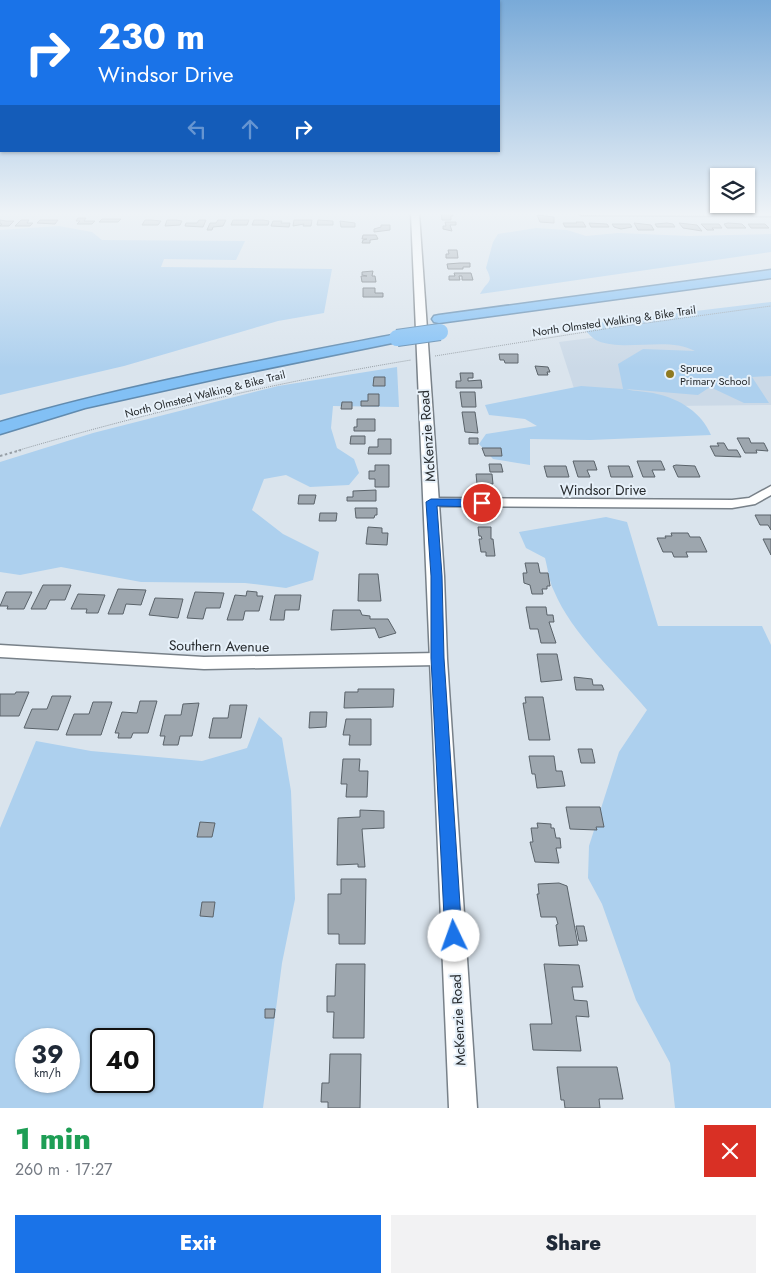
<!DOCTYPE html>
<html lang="en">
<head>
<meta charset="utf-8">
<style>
  body { margin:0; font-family:Jost,sans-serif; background:#f2f2f3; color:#1f2937; height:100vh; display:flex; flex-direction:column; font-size:19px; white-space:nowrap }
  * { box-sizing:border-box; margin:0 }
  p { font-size:16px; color:#747a83 }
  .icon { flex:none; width:28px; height:28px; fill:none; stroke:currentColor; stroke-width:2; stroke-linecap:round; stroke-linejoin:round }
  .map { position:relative; height:1108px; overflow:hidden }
  .sheet { display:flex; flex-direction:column; background:#fff; flex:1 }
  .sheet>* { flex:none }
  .hud { position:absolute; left:0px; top:0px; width:500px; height:152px; box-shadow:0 1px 4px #0004; background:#1a73e8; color:#fff; overflow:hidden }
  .controls { position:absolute; left:710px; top:168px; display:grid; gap:10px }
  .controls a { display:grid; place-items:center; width:45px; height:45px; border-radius:0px; background:#fff; box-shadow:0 1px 4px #0004; font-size:25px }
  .speed { position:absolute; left:15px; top:1028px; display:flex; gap:10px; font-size:25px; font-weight:700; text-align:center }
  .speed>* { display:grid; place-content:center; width:65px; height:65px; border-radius:50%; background:#fff; box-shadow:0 1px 4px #0004; line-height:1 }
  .speed small { font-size:12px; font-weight:400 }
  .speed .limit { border:2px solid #111; border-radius:8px; background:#fff; color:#111 }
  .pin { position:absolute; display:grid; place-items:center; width:42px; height:42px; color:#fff; margin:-21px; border:2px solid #fff; border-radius:50%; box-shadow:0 1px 5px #0007 }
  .me { position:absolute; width:55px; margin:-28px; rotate:357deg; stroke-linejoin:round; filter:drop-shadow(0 0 4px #0008) }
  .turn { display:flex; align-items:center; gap:18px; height:105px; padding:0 15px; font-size:22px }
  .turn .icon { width:65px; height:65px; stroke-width:2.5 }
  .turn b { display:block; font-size:35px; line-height:42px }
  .lanes { display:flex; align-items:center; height:48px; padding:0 15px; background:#0003; justify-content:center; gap:25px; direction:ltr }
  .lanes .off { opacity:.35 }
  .round { display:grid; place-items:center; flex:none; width:52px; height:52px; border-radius:0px; background:#f2f2f3 }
  .summary { display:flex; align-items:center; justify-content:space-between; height:85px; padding:0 15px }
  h1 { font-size:30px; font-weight:800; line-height:38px; color:#1e9e55 }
  .button { display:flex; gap:10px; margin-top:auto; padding:10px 15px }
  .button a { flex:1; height:58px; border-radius:0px; background:#1a73e8; color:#fff; font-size:20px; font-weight:800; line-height:58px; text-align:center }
  .button a+a { background:#f2f2f3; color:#1f2937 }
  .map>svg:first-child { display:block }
  .built { fill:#cbd9e7 }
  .green { fill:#add0ee; fill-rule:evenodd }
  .building { fill:#9da6ae; stroke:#5a636a }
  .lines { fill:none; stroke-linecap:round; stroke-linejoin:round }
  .street-casing { stroke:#788189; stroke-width:3 }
  .secondary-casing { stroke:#788189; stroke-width:3 }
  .highway-casing { stroke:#618baf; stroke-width:3 }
  .path-far1 { stroke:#979fa6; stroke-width:1; stroke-dasharray:1 1; stroke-linecap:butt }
  .path { stroke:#979fa6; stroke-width:2; stroke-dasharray:2.5 2.5; stroke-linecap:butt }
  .street { fill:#fff; fill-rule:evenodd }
  .secondary { fill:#fff; fill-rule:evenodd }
  .highway { fill:#82c0f5; fill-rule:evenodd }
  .highway-bridge-casing { stroke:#618baf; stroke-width:18; stroke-linecap:butt }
  .highway-bridge { stroke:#82c0f5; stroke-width:16 }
  .route { fill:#1a73e8; stroke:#114b97 }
  .poi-dot { fill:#8f7a20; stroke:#e7f1fa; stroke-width:2 }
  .labels { text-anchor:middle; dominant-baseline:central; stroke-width:4; stroke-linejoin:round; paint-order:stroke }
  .far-street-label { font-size:11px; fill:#25292c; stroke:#e7f1fa }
  .far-poi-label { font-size:11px; fill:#25292c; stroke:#e7f1fa; text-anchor:start }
  .street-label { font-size:14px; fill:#25292c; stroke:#e7f1fa }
</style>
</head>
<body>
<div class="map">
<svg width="771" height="1108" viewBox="0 0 771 1108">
  <rect width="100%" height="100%" fill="#dae4ed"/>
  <path class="built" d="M771,318V405L580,407L559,342L724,321Z"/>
  <path class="green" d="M59,226L92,232L102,240L245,241L236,260L164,259L161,267L332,269L324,313L278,321L124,366L0,395V230Z
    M536,228L567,230L586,236L618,233L689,236L771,234V252L480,294C488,279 494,284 486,268L493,242L498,234Z
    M771,302V376L752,377L769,403H744L710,387L698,395L626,389C636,392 647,391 657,394C680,399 702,413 711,435L590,440L530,439V465L493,459L479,444L486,434L537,426L525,419L489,415L485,405L581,386L623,389L618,364L643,349L695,351C668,336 626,352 598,341C591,338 586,330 580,325Z
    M397,367L399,407L333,406L331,428L337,448L354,459L359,473L349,485L310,487L286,475L264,479L252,510L283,534L319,552L313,580L286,588L245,583L141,582L61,567L20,575L0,572V462L93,433L278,386Z
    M606,517L627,522L658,626H762L771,645V1108H675L670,1063L636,1000L602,904L588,878L589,846L619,752L647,710C618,675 571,633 554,591C549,581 548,569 545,558L526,548L519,532Z
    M259,717L282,738L291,791L295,899L282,963L263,1108H0V828L36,741L91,751L202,761L247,748ZM26,1039H69V1081H26ZM101,1039H144V1081H101Z"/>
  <path class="building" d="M441,213H452L453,216H451V220H442Z
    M537,215L554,217V223L540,222Z
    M78,218H86L84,221H95L92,224H77L80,221H76Z
    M102,219H121L118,222H99Z
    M0,220L6,221H14L9,226H0L2,224H0Z
    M21,220H29L27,223H33L30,226H15Z
    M40,220H58L55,224L37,223Z
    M145,220H151L161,221L158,225H142Z
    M167,220H176L182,221L180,225L165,226Z
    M199,220H206L203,227L185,226L186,223H197Z
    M218,220H226L223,226L213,227L212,230H207L210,223H216Z
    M233,220H249L247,225H231Z
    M254,220H263L269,221L268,225H252Z
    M294,220H312L311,226H303L304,224L293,226Z
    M318,220L333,221V225H317Z
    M273,221H282L281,223H290L289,227L271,226Z
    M340,221L355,223V227H341Z
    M445,222H456V225H450L452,231L443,229V226H446Z
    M576,222H583L586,227H565L563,223H577Z
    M589,223L607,224L609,227H591Z
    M634,223L651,225L654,230H638Z
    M667,223L673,224L675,227H657L655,224Z
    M679,223L697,225L702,231L683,228Z
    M728,223L742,224L746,228H727L724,224Z
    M612,224H630L632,227L621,229L614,227Z
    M701,224H719L722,228H712L714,230H707Z
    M748,224H765L769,228H751Z
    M381,225H390V230L374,232V229L381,227Z
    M363,235H376L378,239L370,240V243H362L363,240L367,239H362Z
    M448,250H457L458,258H446V254H449Z
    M460,263H470V267H463V269H448L447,264Z
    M373,271L372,276H375L376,282H362L361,276H367L362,275V272Z
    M454,273H471L473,280H462V276H459L460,280H449V276H455Z
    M363,288H375V293H383V297H363Z
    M499,354H518V363H505L504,360H500Z
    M535,366L548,367L550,372H547L548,375H538Z
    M460,373H473V378H468V381L481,380L482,388H456V381H461Z
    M374,377H385V386H373Z
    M460,392H475L476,407H462Z
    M368,394H379V406H361V401H368Z
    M342,402H352V409H341Z
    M462,412H475L478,433L465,432Z
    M357,419H375V431H354V427H357Z
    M351,436H365V444H350Z
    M469,438H478V444H469Z
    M737,438H749L751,443H764L768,451L756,450L757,453H745Z
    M378,439H391V454H368L369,447H378Z
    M717,443H724L728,450H737L741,457L715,456L710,446H719Z
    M482,448H501L502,456H485Z
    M573,461H594L597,470H587L590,477H578Z
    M637,461H661L665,470H652L655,477H643Z
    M489,464H501L503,472H490Z
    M375,465H389V487H375V479H369V471H375Z
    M676,465L695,466L700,477H678L673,466Z
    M544,466H566L569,477H547Z
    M608,466H629L633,477H611Z
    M476,474H492L493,484H477Z
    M376,490V501H347V497H353V491Z
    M299,495H316L314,504H298Z
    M355,508H377V515H375L374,518H356Z
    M320,513H337L336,521H319Z
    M755,515H771V530L768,525H760Z
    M368,527L382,528V533H388L387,545L366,544Z
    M478,527H491V539H493L495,556H486V552H481L479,539H482L481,536H479Z
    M671,533H688L690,537H700L707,552H686L688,557H674L672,552H663L657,538H666L665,536H672Z
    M763,539H771V555Z
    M525,563H538L540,573H548L550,586H547V589H542L543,594H532L530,585L524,583L523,573H527Z
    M359,574H378L381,601H358Z
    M43,585H71L65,600H50L46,609H31Z
    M118,589L146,590L141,605L126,604L123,614H108Z
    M247,591L257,592V596H263L259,611H245L243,620H227L235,595L246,596Z
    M6,592H32L24,609H7L8,606H0Z
    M195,592L224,593L220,608H206L203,619L187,618Z
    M78,594L105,595L98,613H86L87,609H71Z
    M275,595H301L299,610H285L284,620H270Z
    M155,598L183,599L178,618L149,615Z
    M526,607H546L547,615H553L554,622H549L556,643H541L538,629H530Z
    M333,610H360L362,615L370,616V619H388L396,633L379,638L375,628L331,630Z
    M537,654H557L562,680L541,682Z
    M574,677L592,679L593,685H602L604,690H576Z
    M358,689H394L393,707L344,708L345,692H358Z
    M16,692H29L19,716H0V694H15Z
    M52,696H71L58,730L24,728L32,709H47Z
    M525,697H543L550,740H529L523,703H526Z
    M140,701H157L148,733H133L131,738H118L119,733H115L122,712L137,713Z
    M93,702H112L101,735H66L74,714H89Z
    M199,703L192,736H180L178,745H163L165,736H160L165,715H181L183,704Z
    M230,705H247L241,738H209L213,718H228Z
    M310,712H327L326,727L309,728Z
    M346,719H371V745H349L350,735H343Z
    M578,749H592L595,763H581Z
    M529,756H554L556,771H562L565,786L537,788L535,774H532Z
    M343,759H360L359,771H368L367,797H346L347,784H341Z
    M566,807H600L604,827H596L597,830L570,829Z
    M360,810L384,811V828L362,829L365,867H358V864L337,865L338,818L360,817Z
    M200,822L215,823L212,837H197Z
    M537,823L551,824V828H554L556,838H560L561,848H556L559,863L535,862L530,842H533L531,828H538Z
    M341,879H366L365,944H339V934H328V894H341Z
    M559,883L567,886L578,945L559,946L556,925L558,924L556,917H541L537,894H539L538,884Z
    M202,902H215L213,917L200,916Z
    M576,926H584L587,941H579Z
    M336,964H365L364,1038H333L334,1012H327V996H335Z
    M544,964L579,965L583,987H572L574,1000L587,1001L589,1017L576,1016L581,1051L533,1050L530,1024H552Z
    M265,1009H275L274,1018H265Z
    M330,1054H361L360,1108H328V1102H321L322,1083H329Z
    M557,1067H617L623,1099H599L600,1108H565L564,1100H561Z"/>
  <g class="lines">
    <g class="street-casing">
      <path id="street" d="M578,213H771V216L581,215Z
        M771,486V495L755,504L732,508L431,506L426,502L431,498L732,500L749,498Z
        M0,645L204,657L438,653L443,655L444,659L443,663L438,665L204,669L0,657Z"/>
    </g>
    <g class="secondary-casing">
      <path id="secondary" d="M411,213H419L444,576L447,659L477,1108H449Z"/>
    </g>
    <g class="highway-casing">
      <path id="highway" d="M771,270V278L439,323L434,322L432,319L434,316L439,315Z
        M397,334L402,335L404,338L402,341L225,377L85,408L0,434V422C130,384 264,360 397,334Z"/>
    </g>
    <path class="path-far1" d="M435,356L617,327L771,306
      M16,451C146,413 277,382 411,360"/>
    <path class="path" d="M0,456L21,450"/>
    <use href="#street" class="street"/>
    <use href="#secondary" class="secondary"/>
    <use href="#highway" class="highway"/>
    <g class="highway-bridge-casing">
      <path id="highway-bridge" d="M397,338L440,332"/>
    </g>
    <use href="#highway-bridge" class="highway-bridge"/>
  </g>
  <linearGradient id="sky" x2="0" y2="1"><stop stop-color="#79aad8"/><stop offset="0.58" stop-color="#eef3f7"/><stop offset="1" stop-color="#eef3f7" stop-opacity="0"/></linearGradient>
  <rect width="771" height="368" fill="url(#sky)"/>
  <path class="route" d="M431,499H482L487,503L482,507L437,506L442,576L444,658L462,936L460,942L454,945L447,942L445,936L431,658V576L426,502Z"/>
  <circle class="poi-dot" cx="670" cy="374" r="5"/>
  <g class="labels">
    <g class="far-street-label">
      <text transform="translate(614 321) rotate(-8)">North Olmsted Walking &amp; Bike Trail</text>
      <text transform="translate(205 394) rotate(-14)">North Olmsted Walking &amp; Bike Trail</text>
    </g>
    <g class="far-poi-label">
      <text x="680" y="368">Spruce<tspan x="680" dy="13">Primary School</tspan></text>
    </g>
    <g class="street-label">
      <text transform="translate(427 436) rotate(-94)">McKenzie Road</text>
      <text x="603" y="490">Windsor Drive</text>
      <text transform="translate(219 646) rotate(1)">Southern Avenue</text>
      <text transform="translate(458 1020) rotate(-93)">McKenzie Road</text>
    </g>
  </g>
</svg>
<div class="controls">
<a><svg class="icon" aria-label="layers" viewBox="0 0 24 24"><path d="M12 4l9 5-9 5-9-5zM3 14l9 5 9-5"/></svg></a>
</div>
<div class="speed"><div>39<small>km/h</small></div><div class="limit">40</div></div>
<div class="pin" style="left:482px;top:503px;background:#d93025"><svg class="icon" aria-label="arrive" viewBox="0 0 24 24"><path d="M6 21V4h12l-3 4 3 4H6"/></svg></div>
<svg class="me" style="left:454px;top:936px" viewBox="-20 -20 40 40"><circle r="19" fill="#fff"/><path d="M0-13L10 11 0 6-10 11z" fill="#1a73e8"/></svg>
<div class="hud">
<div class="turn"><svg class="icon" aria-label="right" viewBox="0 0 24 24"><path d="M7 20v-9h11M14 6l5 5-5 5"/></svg><div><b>230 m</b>Windsor Drive</div></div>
<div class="lanes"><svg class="icon off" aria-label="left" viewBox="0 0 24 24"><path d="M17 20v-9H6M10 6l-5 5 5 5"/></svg><svg class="icon off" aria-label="ahead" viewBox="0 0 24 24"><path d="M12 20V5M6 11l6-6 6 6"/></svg><svg class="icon" aria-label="right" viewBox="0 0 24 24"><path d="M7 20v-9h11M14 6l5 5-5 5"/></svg></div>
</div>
</div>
<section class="sheet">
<div class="summary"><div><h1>1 min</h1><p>260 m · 17:27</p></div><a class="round" style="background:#d93025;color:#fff"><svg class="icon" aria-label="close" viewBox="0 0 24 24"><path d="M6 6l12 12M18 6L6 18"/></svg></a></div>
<div class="button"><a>Exit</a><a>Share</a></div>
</section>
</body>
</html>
